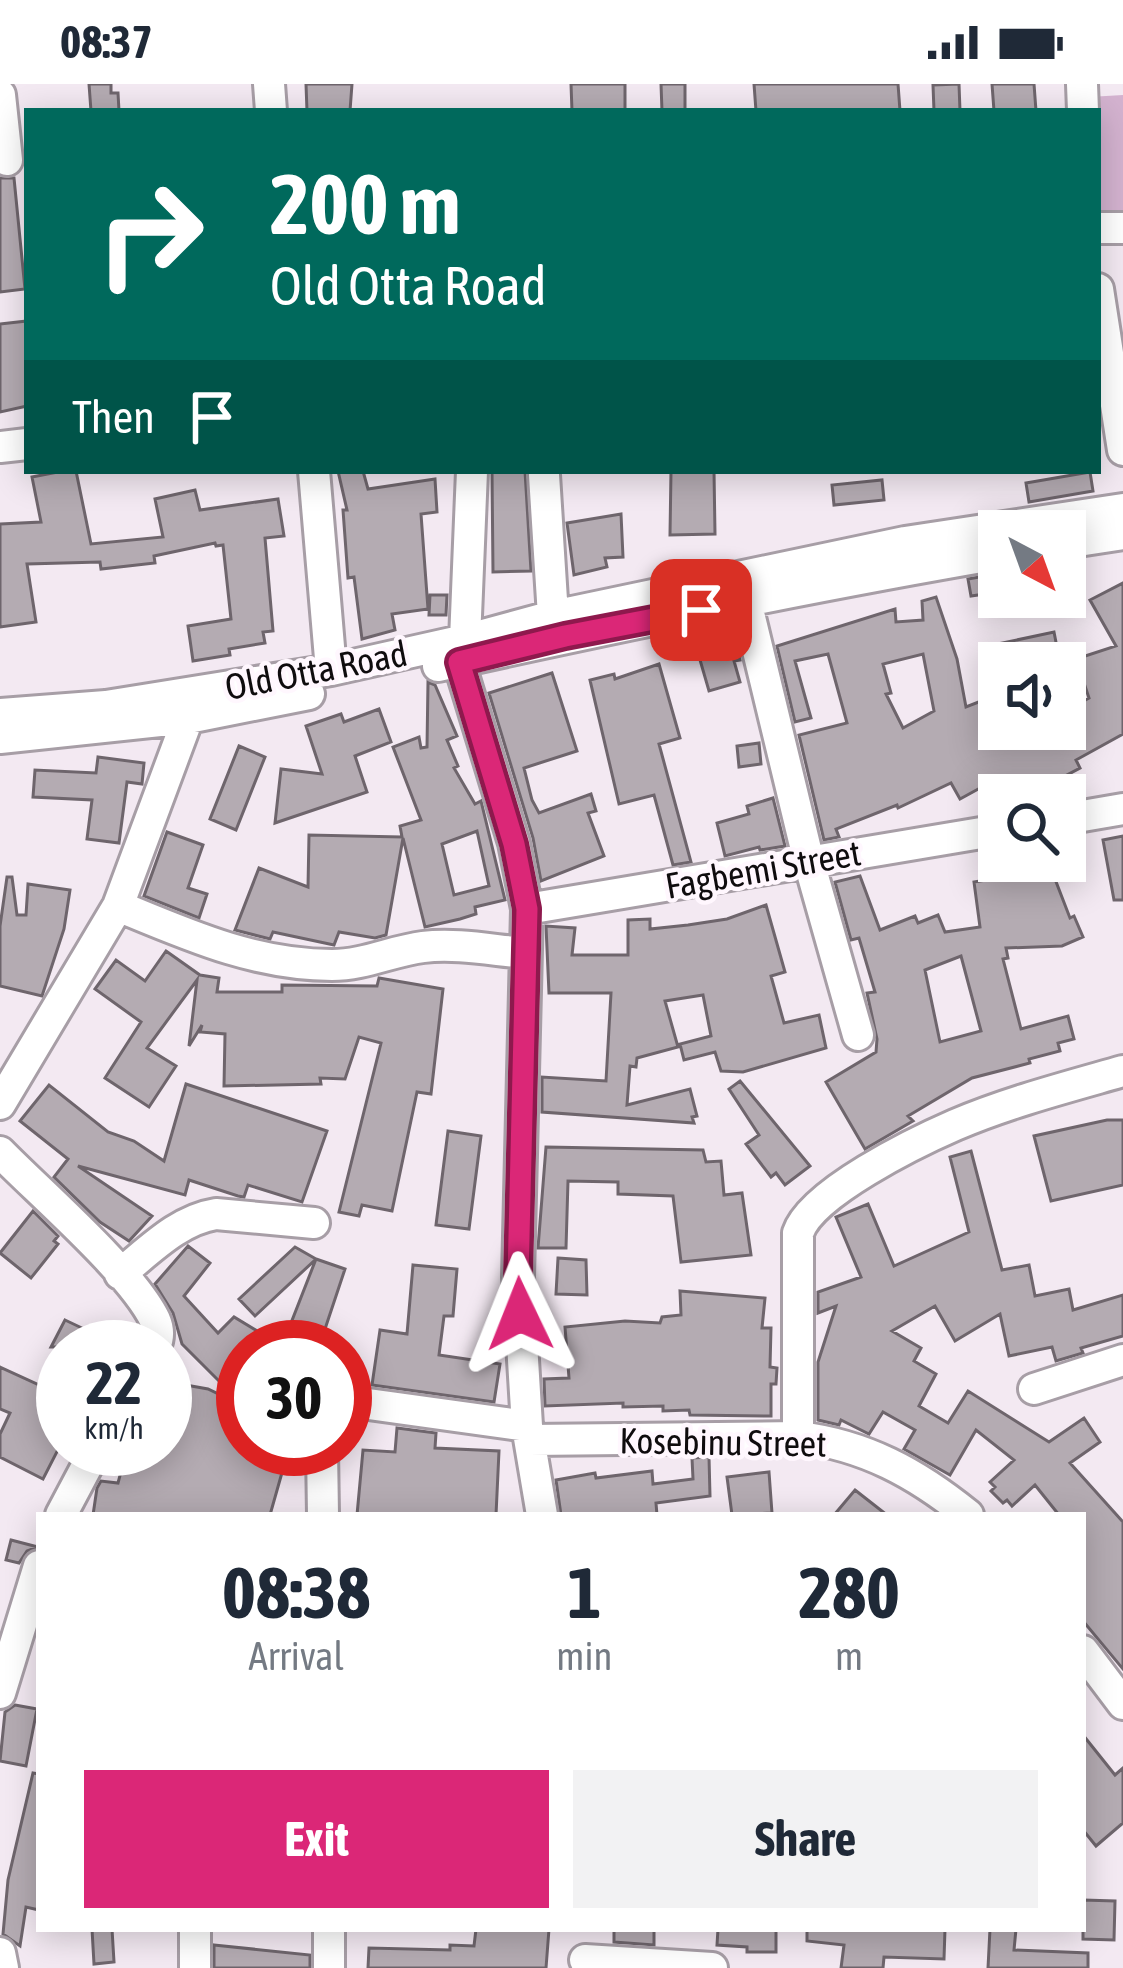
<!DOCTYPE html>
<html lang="en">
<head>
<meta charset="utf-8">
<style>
  body { margin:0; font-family:"Asap Condensed",sans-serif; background:#f2f2f3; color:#1f2937; height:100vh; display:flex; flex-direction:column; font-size:45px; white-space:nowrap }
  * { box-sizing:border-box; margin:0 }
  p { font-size:39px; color:#747a83 }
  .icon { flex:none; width:66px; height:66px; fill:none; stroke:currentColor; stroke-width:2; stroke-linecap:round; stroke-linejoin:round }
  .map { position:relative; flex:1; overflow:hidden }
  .details { position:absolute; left:36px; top:1428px; width:1050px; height:420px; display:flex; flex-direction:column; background:#fff; border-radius:0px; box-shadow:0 6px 30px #0003 }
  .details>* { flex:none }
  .banner { position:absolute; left:24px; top:24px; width:1077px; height:366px; border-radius:0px; box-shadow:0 6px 30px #0003; background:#00695c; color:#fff; overflow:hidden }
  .needle { width:78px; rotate:139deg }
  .tools { position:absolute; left:978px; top:426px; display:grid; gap:24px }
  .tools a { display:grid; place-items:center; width:108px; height:108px; border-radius:0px; background:#fff; box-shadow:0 6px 30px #0003; font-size:60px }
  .speed { position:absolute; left:36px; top:1236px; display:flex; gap:24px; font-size:60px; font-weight:700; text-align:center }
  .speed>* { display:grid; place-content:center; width:156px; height:156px; border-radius:50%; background:#fff; box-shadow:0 6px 30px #0003; line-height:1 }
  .speed small { font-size:30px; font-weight:400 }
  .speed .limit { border:18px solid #d22; background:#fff; color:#111 }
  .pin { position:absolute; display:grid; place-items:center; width:102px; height:102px; color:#fff; margin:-51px; border-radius:24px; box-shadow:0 6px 18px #0006 }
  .me { position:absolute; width:132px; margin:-66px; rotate:358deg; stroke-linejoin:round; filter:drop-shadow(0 0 9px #0008) }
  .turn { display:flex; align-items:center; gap:42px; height:252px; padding:0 48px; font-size:54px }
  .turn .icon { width:156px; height:156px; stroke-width:2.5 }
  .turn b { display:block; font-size:84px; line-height:102px }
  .then { display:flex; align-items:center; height:114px; padding:0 48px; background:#0003; gap:24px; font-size:45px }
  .eta { display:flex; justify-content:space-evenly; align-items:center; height:204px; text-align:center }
  .eta b { font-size:72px; font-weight:700; line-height:84px }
  .button { display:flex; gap:24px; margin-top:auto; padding:24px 48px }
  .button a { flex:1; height:138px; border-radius:0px; background:#db2777; color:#fff; font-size:48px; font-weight:700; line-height:138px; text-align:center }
  .button a+a { background:#f2f2f3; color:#1f2937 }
  .status { display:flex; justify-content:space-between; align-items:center; height:84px; padding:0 60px; background:#fff; direction:ltr }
  .status svg { height:33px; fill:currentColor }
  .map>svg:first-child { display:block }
  .green { fill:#d3b2cf }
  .building { fill:#b4abb2; stroke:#6e656c; stroke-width:3; fill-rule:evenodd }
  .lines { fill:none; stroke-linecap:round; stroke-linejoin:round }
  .minor-casing { stroke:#a79ea6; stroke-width:36 }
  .minor { stroke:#fff; stroke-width:30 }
  .route-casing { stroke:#8e194d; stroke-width:30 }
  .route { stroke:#db2777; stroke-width:21 }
  .labels { text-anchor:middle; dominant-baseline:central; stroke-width:9; stroke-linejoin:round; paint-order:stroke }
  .street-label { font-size:36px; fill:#0f0c0e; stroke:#fff7fe }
</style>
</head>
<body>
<div class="status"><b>08:37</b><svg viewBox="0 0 49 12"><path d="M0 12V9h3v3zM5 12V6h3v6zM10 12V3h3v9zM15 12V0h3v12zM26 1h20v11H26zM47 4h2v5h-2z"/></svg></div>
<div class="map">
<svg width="1123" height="1884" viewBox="0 0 1123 1884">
  <rect width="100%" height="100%" fill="#f3e9f2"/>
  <path class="green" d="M1123,11V134L1098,136V27H1090L1089,13Z"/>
  <path class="building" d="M89,0H111V9H118L119,27H91Z
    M306,0H352L350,27H307Z
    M571,0H625V27H572Z
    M661,0H685V27H662Z
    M754,0H898L900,27H756Z
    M959,0L960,27H934L933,1Z
    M992,0H1034L1036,27H994Z
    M0,94H14L25,205L0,208Z
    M27,237V322L0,328V240Z
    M63,387H76L91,460L163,453L155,415L195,406L200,426L278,415L284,452L265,454L273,547L263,548L265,559L229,565L230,571L193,577L188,542L231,535L223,461L216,462L215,459L154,472L155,479L101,485L100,478L27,480L36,538L0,543V440L41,438L32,393Z
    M338,387H363L368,405L435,395L437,428L421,430L428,525L392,530L395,546L362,555L354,493L348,494L343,426H347Z
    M492,387H525L531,487L493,488Z
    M671,387H714L715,450L670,451Z
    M1090,388L1093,407L1029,418L1026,399Z
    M882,396L884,416L834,421L832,401Z
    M621,430L623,473L605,474L607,483L574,491L567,439Z
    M996,490H999V508L971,512L968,495Z
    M1123,499V650L1076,676L1080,684L1052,699L1058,711H1012L1002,692L960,715L951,699L898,724L897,721L836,745L839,753L824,756L799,651L847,639L828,570L795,577L811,634L795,638L777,562L895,525L896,538L923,536L922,517L936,513L957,575L966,623L994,612L999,622V645H1077L1067,626L1089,614L1076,575L1116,562L1090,516ZM923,570L934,627L903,644L886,610L891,609L883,580Z
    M430,511H447L446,531H429Z
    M1054,548L1060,579H1002L998,560Z
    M735,557L740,576L734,577L740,598L709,607L698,569Z
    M659,580L680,654L659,660L691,778L673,781L654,711L619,720L590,596L614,590L615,595Z
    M552,589L577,667L524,684L532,716L539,729L591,710L596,727L588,729L604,772L541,797L533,754L489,609Z
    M428,598L435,601L457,652L447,656L458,682L454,684L475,720L481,717L505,816L475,823L476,830L460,835L425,843L403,754L386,851L375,854L339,848L334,861L273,848L270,855L235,846L259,784L308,803L309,751L402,753L400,742L421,736L393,663L419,653L421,664L427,663ZM477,747L489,802L454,811L442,760Z
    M379,625L391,658L355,672L367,708L275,739L281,685L322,690L306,642L341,630L344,638Z
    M759,659L761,680L739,683L737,662Z
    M239,662L265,673L236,746L210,735Z
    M98,673L144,679L142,700L127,698L119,759L87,755L92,716L33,713L35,686L96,689Z
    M773,714L785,762L760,766L759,763L725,772L717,739L749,730L747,722Z
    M167,748L203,761L188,804L207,810L199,834L144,812Z
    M1123,752V816H1114L1103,756Z
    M1000,777H1019L1022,786L1048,777L1070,834L1074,832L1083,853L1062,862L1006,864L1008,874L1003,875L1021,945L1068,932L1074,955L1058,959L1060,967L1029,975L1030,979L972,994L908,1032L913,1037L865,1065L826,998L876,968L877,955L867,909L875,908L859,854L851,856L835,798L860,792L880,846L915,832L918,839L938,831L945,848L980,843L974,798L1004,793ZM961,872L981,947L940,958L925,886Z
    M7,793H12L17,831H26L28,800L70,806L64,845L42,912L0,902V842Z
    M766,821L785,888L771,892L784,939L819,931L826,964L743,988L721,987L715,968L684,976L680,960L711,952L703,911L665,917L678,963L637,974L636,983L630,982L627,1021L690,1005L697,1032L692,1033L694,1039L542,1028V993L606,997L611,909H549L546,842L575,844L572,871H628V836L650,835V845L688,841L727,835Z
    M166,867L200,891L219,894L217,908H282V901L377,902L379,894L443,905L431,1010L417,1008L392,1127L362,1121L359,1132L339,1128L381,959L359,953L345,995L320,994L321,1000L224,1002L225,950L200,948L202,941L189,962L197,896L147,964L176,982L149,1023L105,994L141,938L95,905L116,876L145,897Z
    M740,997L810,1082L785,1101L776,1089L771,1093L746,1060L759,1051L729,1005Z
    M186,1000L327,1047L302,1118L248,1101L244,1113L238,1112L189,1096L185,1111L78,1082L152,1132L129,1157L100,1138L54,1093L68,1075L20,1037L49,1001L108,1048L134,1057L164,1077Z
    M1107,1036H1123V1101L1051,1117L1034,1052Z
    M448,1047L481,1052L469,1145L436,1141Z
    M546,1063L703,1066L706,1078L721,1077L724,1111L742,1109L751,1171L681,1178L673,1112L618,1110V1098L568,1097L566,1164H538Z
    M971,1067L1002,1186L1029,1181L1035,1212L1069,1205L1073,1226L1123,1211V1252L1081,1264L1083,1269L1056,1277L1052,1263L1009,1272L1000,1230L955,1257L935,1222L892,1247L921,1264L914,1277L936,1290L919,1322L948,1339L968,1307L1049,1358L1084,1334L1100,1358L1070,1379L1123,1438V1585L1083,1537V1431H1059L1035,1401L1012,1422L1007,1416L1003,1419L991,1407L995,1403L990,1398L1014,1376L976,1346L950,1391L904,1365L915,1346L883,1328L869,1350L841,1336L839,1341L818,1336V1278L836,1222L818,1229V1208L861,1193L836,1133L868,1120L894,1182L969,1148L950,1073Z
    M33,1127L58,1152L54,1157L58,1160L31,1194L0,1169Z
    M188,1162L210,1179L184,1212L218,1249L234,1233L282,1262L316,1175L345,1185L319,1263H243V1321L182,1260L173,1229L155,1200Z
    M295,1163L316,1175L255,1232L239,1215Z
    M558,1174L586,1176L587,1211L556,1210Z
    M413,1181L457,1185L453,1232H444L439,1271L500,1280L494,1318L372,1301L380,1246L407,1250Z
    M680,1207L765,1214L762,1244H771L770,1283L777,1284L776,1300H771V1332L690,1331L689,1326L663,1327V1322L623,1323V1319L545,1322L544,1295L569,1294L565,1243L625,1237L660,1239L662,1233L681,1231Z
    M65,1236L122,1263H51Z
    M0,1283L63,1312V1356L43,1395L0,1373V1350L10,1329L0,1325Z
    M169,1298L208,1305L243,1322V1365H265L287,1371L270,1431H93L97,1404L101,1397L118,1399L127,1365H165Z
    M397,1344L436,1349L435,1364L499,1367L496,1431H357L363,1366L395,1368Z
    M709,1373L710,1412L656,1419L657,1431H561L556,1396L595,1389L596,1394L652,1387L653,1400L693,1395L692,1374Z
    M769,1388L772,1429L732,1431L727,1393Z
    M855,1406L887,1431H834Z
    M11,1456L38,1463L27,1467L19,1479L6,1476Z
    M15,1621L37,1625L26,1682L0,1677L5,1628Z
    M1083,1651L1115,1691L1123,1684V1739L1096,1762L1083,1746Z
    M33,1689L39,1690V1826L26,1823L20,1862L3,1850L8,1796Z
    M1083,1816L1115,1817L1114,1856L1083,1855Z
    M92,1845H112L114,1878L94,1880Z
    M476,1845H549L546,1884H368L369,1864L450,1866V1861L474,1862Z
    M614,1845H654V1861L614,1858Z
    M718,1845H776V1868H747V1863L717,1861Z
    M807,1845H945L944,1875L884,1873L883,1884H841L844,1861L807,1857Z
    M990,1845H1016L1014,1866L1088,1869V1884H988Z
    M214,1861L310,1871V1884H214Z"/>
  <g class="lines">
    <g class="minor-casing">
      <path id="minor" d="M269,0L271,27
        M1082,0L1083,27
        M0,11L7,76
        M1098,144H1123
        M1098,205L1123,366
        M0,363L27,360
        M314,387L331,586
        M544,391L553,532
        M1065,459L1123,450
        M746,517L809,778L858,951
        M465,556L472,387
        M459,578L514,759L527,825L518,1193L527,1342L542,1431
        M438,582C624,541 811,502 999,470
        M0,630L106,622L331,586L465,556L553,532L905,458L1123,425
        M0,654L188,634L309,610
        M1065,735L1123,725
        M118,822C188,851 255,881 332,881C364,881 392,867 423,863C456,859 491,866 525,869
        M527,825L999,746
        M0,1020L118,822L188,634
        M0,1068C40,1109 132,1188 155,1236C159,1245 159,1254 155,1263
        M120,1190C149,1167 178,1136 216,1130L314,1139
        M1034,1305L1123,1276
        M345,1322L354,1318L527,1342
        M798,1353V1149C811,1109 916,1058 955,1041C1009,1018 1067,1003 1123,987
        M530,1356L798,1353C865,1361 916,1389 968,1431
        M322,1365L323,1431
        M61,1431L96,1365
        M1083,1567L1123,1620
        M0,1609L39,1482
        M0,1869L3,1884
        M585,1876L712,1884
        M195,1884V1845
        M329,1884V1845"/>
    </g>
    <use href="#minor" class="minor"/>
  </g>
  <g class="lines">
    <g class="route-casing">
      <path id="route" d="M520,1230L518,1193L527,825L514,760L459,578L565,552L701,526"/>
    </g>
    <use href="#route" class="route"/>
  </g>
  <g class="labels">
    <g class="street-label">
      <text transform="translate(316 586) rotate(-11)">Old Otta Road</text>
      <text transform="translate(763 785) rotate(-10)">Fagbemi Street</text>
      <text transform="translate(723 1358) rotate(1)">Kosebinu Street</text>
    </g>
  </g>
</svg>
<div class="tools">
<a><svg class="needle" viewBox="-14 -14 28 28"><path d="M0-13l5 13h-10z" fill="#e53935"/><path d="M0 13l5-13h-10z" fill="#747a83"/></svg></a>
<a><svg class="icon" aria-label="sound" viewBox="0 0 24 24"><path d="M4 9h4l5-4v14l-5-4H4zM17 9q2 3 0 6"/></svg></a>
<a><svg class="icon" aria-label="search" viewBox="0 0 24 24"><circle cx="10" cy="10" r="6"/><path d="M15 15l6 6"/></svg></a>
</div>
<div class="speed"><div>22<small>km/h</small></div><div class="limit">30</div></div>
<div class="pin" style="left:701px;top:526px;background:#d93025"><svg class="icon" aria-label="arrive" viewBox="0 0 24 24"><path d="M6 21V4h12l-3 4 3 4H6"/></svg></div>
<svg class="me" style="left:520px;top:1230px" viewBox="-20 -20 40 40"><path d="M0-17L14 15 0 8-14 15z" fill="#db2777" stroke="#fff" stroke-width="4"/></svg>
<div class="banner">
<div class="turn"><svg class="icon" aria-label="right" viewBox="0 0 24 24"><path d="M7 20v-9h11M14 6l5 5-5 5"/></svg><div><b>200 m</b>Old Otta Road</div></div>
<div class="then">Then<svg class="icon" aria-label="arrive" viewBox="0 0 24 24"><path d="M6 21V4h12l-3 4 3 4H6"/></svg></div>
</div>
<section class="details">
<div class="eta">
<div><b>08:38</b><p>Arrival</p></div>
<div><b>1</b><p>min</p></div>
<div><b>280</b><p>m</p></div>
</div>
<div class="button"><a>Exit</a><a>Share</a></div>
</section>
</div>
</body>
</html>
